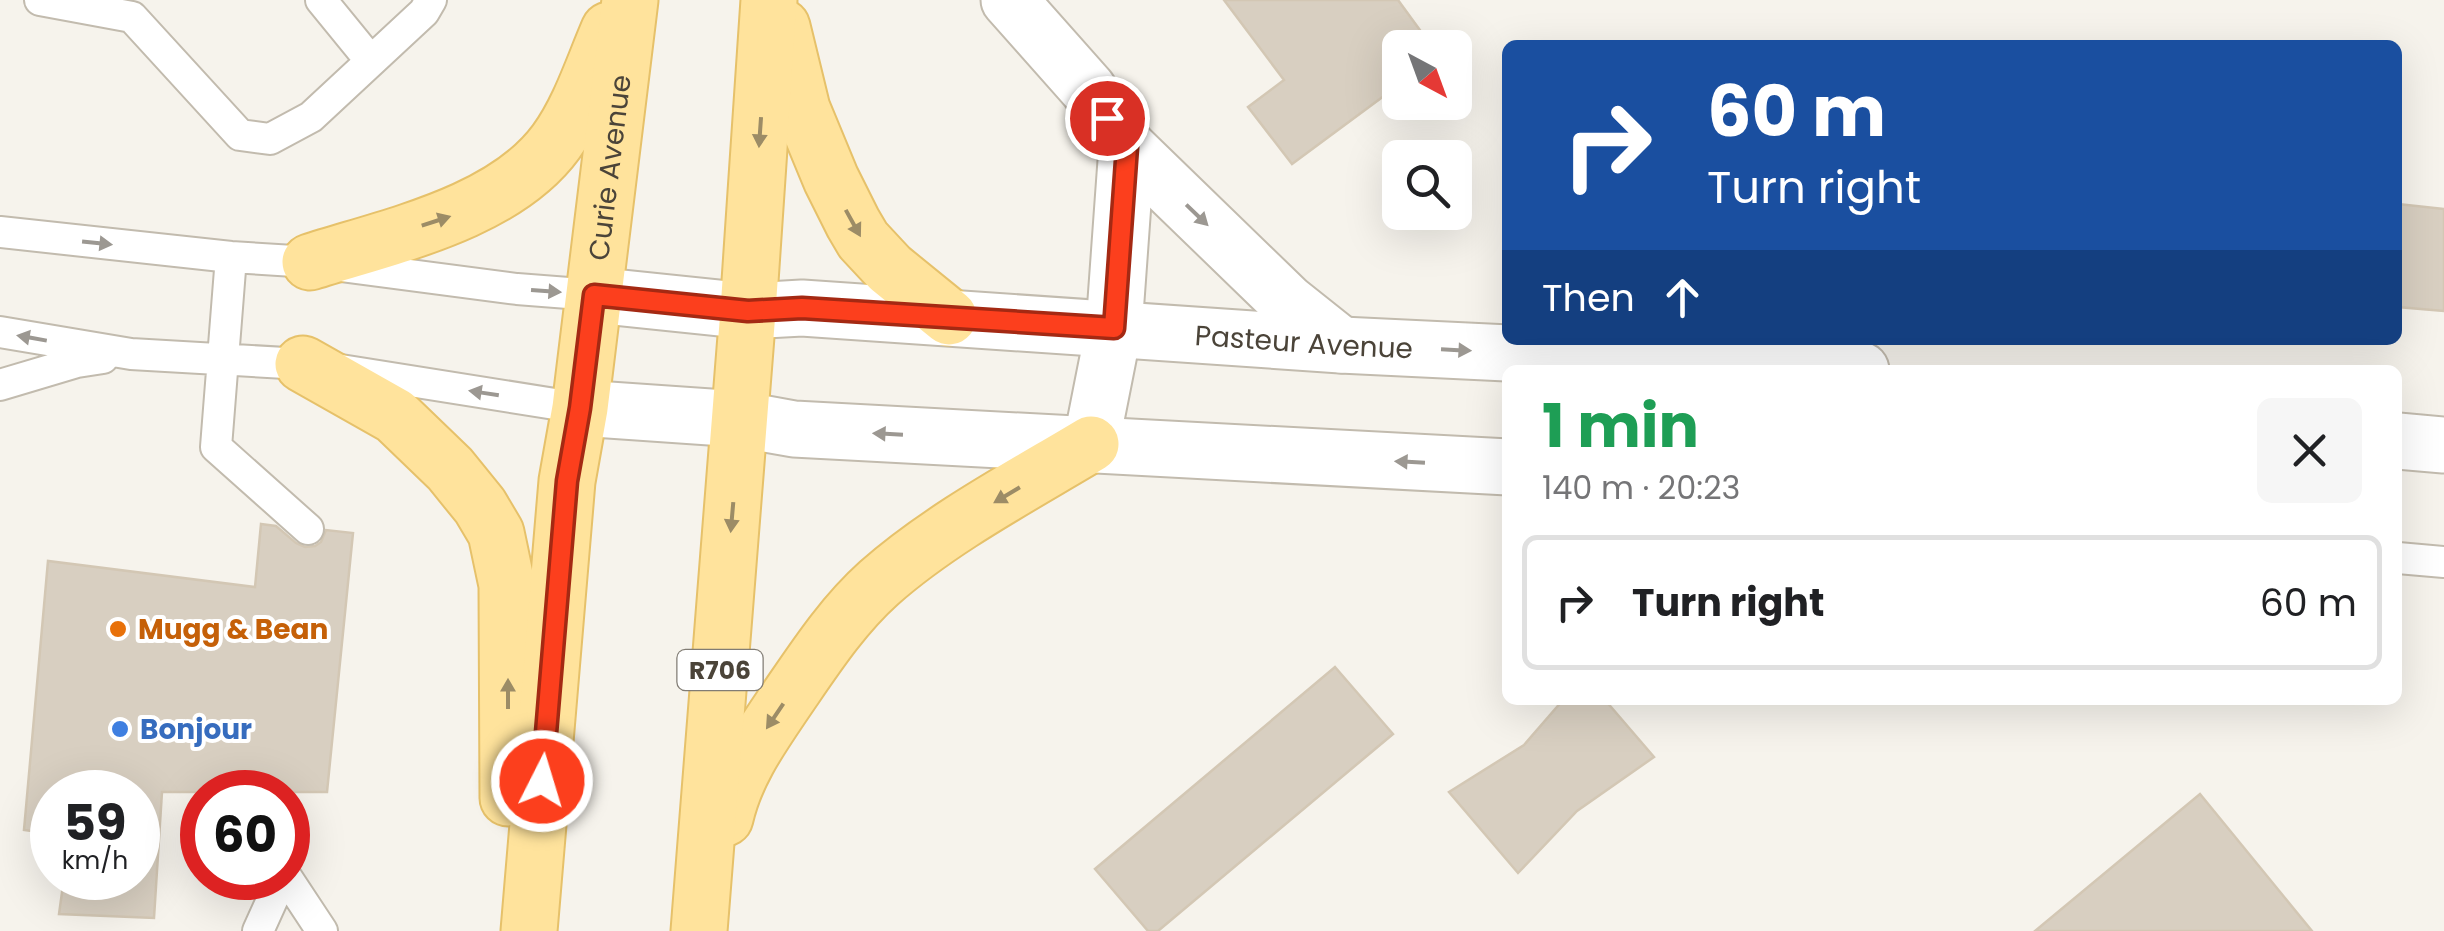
<!DOCTYPE html>
<html lang="en">
<head>
<meta charset="utf-8">
<style>
  body { margin:0; font-family:Poppins,sans-serif; background:#f6f6f6; color:#202124; height:100vh; display:flex; flex-direction:column; font-size:38px; white-space:nowrap }
  * { box-sizing:border-box; margin:0 }
  p { font-size:32px; color:#757577 }
  .icon { flex:none; width:55px; height:55px; fill:none; stroke:currentColor; stroke-width:2; stroke-linecap:round; stroke-linejoin:round }
  .map { position:relative; flex:1; overflow:hidden }
  .drawer { position:absolute; left:1502px; top:365px; width:900px; height:340px; display:flex; flex-direction:column; background:#fff; border-radius:15px; box-shadow:0 10px 40px #0002 }
  .drawer>* { flex:none }
  .banner { position:absolute; left:1502px; top:40px; width:900px; height:305px; border-radius:15px; box-shadow:0 10px 40px #0002; background:#1a4fa0; color:#fff; overflow:hidden }
  .needle { width:65px; rotate:139deg }
  .buttons { position:absolute; left:1382px; top:30px; display:grid; gap:20px }
  .buttons a { display:grid; place-items:center; width:90px; height:90px; border-radius:15px; background:#fff; box-shadow:0 10px 40px #0002; font-size:50px }
  .speed { position:absolute; left:30px; top:770px; display:flex; gap:20px; font-size:50px; font-weight:700; text-align:center }
  .speed>* { display:grid; place-content:center; width:130px; height:130px; border-radius:50%; background:#fff; box-shadow:0 10px 40px #0002; line-height:1 }
  .speed small { font-size:25px; font-weight:400 }
  .speed .limit { border:15px solid #d22; background:#fff; color:#111 }
  .pin { position:absolute; display:grid; place-items:center; width:85px; height:85px; color:#fff; margin:-42px; border:5px solid #fff; border-radius:50%; box-shadow:0 2px 10px #0007 }
  .me { position:absolute; width:110px; margin:-55px; rotate:5deg; stroke-linejoin:round; filter:drop-shadow(0 0 8px #0008) }
  .turn { display:flex; align-items:center; gap:35px; height:210px; padding:0 40px; font-size:45px }
  .turn .icon { width:130px; height:130px; stroke-width:2.5 }
  .turn b { display:block; font-size:70px; line-height:85px }
  .then { display:flex; align-items:center; height:95px; padding:0 40px; background:#0003; gap:20px; font-size:38px }
  .round { display:grid; place-items:center; flex:none; width:105px; height:105px; border-radius:15px; background:#f6f6f6 }
  .summary { display:flex; align-items:center; justify-content:space-between; height:170px; padding:0 40px }
  h1 { font-size:60px; font-weight:700; line-height:75px; color:#1e9e55 }
  ul { padding:0; list-style:none }
  li { display:flex; align-items:center; gap:30px; height:135px; margin:0 20px 15px; padding:0 20px; border:5px solid #e0e0e0; border-radius:15px }
  li div { flex:1 }
  li b { display:block; font-size:38px }
  li em { font-style:normal }
  .map>svg:first-child { display:block }
  .building { fill:#d8cfc1; stroke:#d3c7b4; stroke-width:2.5 }
  .lines { fill:none; stroke-linecap:round; stroke-linejoin:round }
  .service-casing { stroke:#c2bbae; stroke-width:34 }
  .minor-casing { stroke:#c2bbae; stroke-width:59 }
  .tertiary-casing { stroke:#c2bbae; stroke-width:59 }
  .primary-casing { stroke:#e6c16a; stroke-width:59 }
  .service { stroke:#fff; stroke-width:30 }
  .minor { stroke:#fff; stroke-width:55 }
  .tertiary { stroke:#fff; stroke-width:55 }
  .primary { stroke:#ffe39c; stroke-width:55 }
  .oneway { fill:#9c8c66 }
  .oneway2 { fill:#9c9892 }
  .route-casing { stroke:#a42913; stroke-width:25 }
  .route { stroke:#fc3f1d; stroke-width:18 }
  .food-dot { fill:#e8710a; stroke:#fff; stroke-width:4 }
  .shop-dot { fill:#3f7fe0; stroke:#fff; stroke-width:4 }
  .labels { text-anchor:middle; dominant-baseline:central; stroke-width:8; stroke-linejoin:round; paint-order:stroke }
  .shield { fill:#fff; stroke:#817c74; stroke-width:2.5 }
  .shield-label { font-size:25px; font-weight:bold; fill:#4b4439 }
  .street-label { font-size:28px; fill:#4b4439; stroke:#fff }
  .food-label { font-size:28px; font-weight:bold; fill:#c56008; stroke:#fff; text-anchor:start }
  .shop-label { font-size:28px; font-weight:bold; fill:#366cbe; stroke:#fff; text-anchor:start }
</style>
</head>
<body>
<div class="map">
<svg width="2444" height="931" viewBox="0 0 2444 931">
  <rect width="100%" height="100%" fill="#f6f3ec"/>
  <path class="building" d="M1224,0H1398L1433,48H1400V84L1292,164L1248,107L1284,80Z
    M2398,204L2444,209V311L2398,307Z
    M261,524L276,526L296,543L305,547L315,546L321,542L326,530L353,533L327,792H162L154,918L59,914L64,878H138V792H52V834L24,830L48,561L255,587Z
    M1335,667L1393,734L1158,931H1148L1095,869Z
    M1563,700H1605L1654,757L1577,811L1518,873L1449,792L1524,745Z
    M2200,794L2312,931H2035Z"/>
  <g class="lines">
    <g class="service-casing">
      <path id="service" d="M40,0L132,17L240,135L270,139L311,117L424,12L431,0
        M321,0L370,60
        M0,232L231,257L310,262L517,289L594,295
        M231,257L216,447L308,529
        M0,332L131,354L303,364L580,408
        M0,385L77,362L103,358
        M2398,558L2444,562
        M287,878L322,931
        M258,931L282,878"/>
    </g>
    <g class="minor-casing">
      <path id="minor" d="M1009,0L1088,89L1127,147L1114,328L1091,444"/>
    </g>
    <g class="tertiary-casing">
      <g id="tertiary">
        <path d="M1127,147L1287,302L1341,345"/>
        <path id="s1" d="M594,295L748,311L802,308L1341,345L1861,370"/>
        <path d="M580,408L739,419L794,429L1508,467"/>
        <path d="M2398,441L2444,445"/>
      </g>
    </g>
    <g class="primary-casing">
      <g id="primary">
        <path d="M782,27L802,109L831,179L853,223L863,240L890,269L949,317"/>
        <path d="M310,262C391,236 504,213 556,142C580,109 593,67 609,30"/>
        <path d="M303,364L395,416L450,469L480,506L496,533L507,585L508,798"/>
        <path d="M725,818C735,774 759,740 784,703C813,661 841,617 879,583C940,529 1021,486 1091,444"/>
        <path id="s2" d="M529,931L567,481L580,408L630,0"/>
        <path d="M699,931L748,311L769,0"/>
      </g>
    </g>
    <use href="#service" class="service"/>
    <use href="#minor" class="minor"/>
    <use href="#tertiary" class="tertiary"/>
    <use href="#primary" class="primary"/>
  </g>
  <defs><path id="oneway-solid" d="M-6-.8H1V-3.2L6.5 0L1 3.2V.8H-6Z" transform="scale(2.5)"/></defs>
  <g class="oneway">
    <use href="#oneway-solid" transform="translate(760 132) rotate(94)"/>
    <use href="#oneway-solid" transform="translate(436 221) rotate(-18)"/>
    <use href="#oneway-solid" transform="translate(853 223) rotate(61)"/>
    <use href="#oneway-solid" transform="translate(1007 495) rotate(149)"/>
    <use href="#oneway-solid" transform="translate(732 517) rotate(95)"/>
    <use href="#oneway-solid" transform="translate(508 694) rotate(-90)"/>
    <use href="#oneway-solid" transform="translate(775 716) rotate(124)"/>
  </g>
  <g class="oneway2">
    <use href="#oneway-solid" transform="translate(1197 215) rotate(44)"/>
    <use href="#oneway-solid" transform="translate(97 243) rotate(6)"/>
    <use href="#oneway-solid" transform="translate(546 291) rotate(4)"/>
    <use href="#oneway-solid" transform="translate(32 338) rotate(-170)"/>
    <use href="#oneway-solid" transform="translate(1456 350) rotate(3)"/>
    <use href="#oneway-solid" transform="translate(484 393) rotate(-171)"/>
    <use href="#oneway-solid" transform="translate(888 434) rotate(-177)"/>
    <use href="#oneway-solid" transform="translate(1410 462) rotate(-177)"/>
  </g>
  <g class="lines">
    <g class="route-casing">
      <path id="route" d="M542,781L567,481L580,408L594,295L748,311L802,308L1114,328L1127,147L1107,118"/>
    </g>
    <use href="#route" class="route"/>
  </g>
  <circle class="food-dot" cx="118" cy="629" r="10"/>
  <circle class="shop-dot" cx="120" cy="729" r="10"/>
  <g class="labels">
    <rect class="shield" x="677.5" y="650" width="85" height="40" rx="8"/>
    <g class="shield-label">
      <text x="720" y="670">R706</text>
    </g>
    <g class="street-label">
      <text stroke="none"><textPath href="#s2" startOffset="768">Curie Avenue</textPath></text>
      <text stroke="none"><textPath href="#s1" startOffset="712">Pasteur Avenue</textPath></text>
    </g>
    <g class="food-label">
      <text x="138" y="629">Mugg &amp; Bean</text>
    </g>
    <g class="shop-label">
      <text x="140" y="729">Bonjour</text>
    </g>
  </g>
</svg>
<div class="buttons">
<a><svg class="needle" viewBox="-14 -14 28 28"><path d="M0-13l5 13h-10z" fill="#e53935"/><path d="M0 13l5-13h-10z" fill="#757577"/></svg></a>
<a><svg class="icon" aria-label="search" viewBox="0 0 24 24"><circle cx="10" cy="10" r="6"/><path d="M15 15l6 6"/></svg></a>
</div>
<div class="speed"><div>59<small>km/h</small></div><div class="limit">60</div></div>
<div class="pin" style="left:1107px;top:118px;background:#d93025"><svg class="icon" aria-label="arrive" viewBox="0 0 24 24"><path d="M6 21V4h12l-3 4 3 4H6"/></svg></div>
<svg class="me" style="left:542px;top:781px" viewBox="-20 -20 40 40"><circle r="17" fill="#fc3f1d" stroke="#fff" stroke-width="3"/><path d="M0-11L8 9 0 5-8 9z" fill="#fff"/></svg>
<div class="banner">
<div class="turn"><svg class="icon" aria-label="right" viewBox="0 0 24 24"><path d="M7 20v-9h11M14 6l5 5-5 5"/></svg><div><b>60 m</b>Turn right</div></div>
<div class="then">Then<svg class="icon" aria-label="ahead" viewBox="0 0 24 24"><path d="M12 20V5M6 11l6-6 6 6"/></svg></div>
</div>
<section class="drawer">
<div class="summary"><div><h1>1 min</h1><p>140 m · 20:23</p></div><a class="round"><svg class="icon" aria-label="close" viewBox="0 0 24 24"><path d="M6 6l12 12M18 6L6 18"/></svg></a></div>
<ul>
<li><svg class="icon" aria-label="right" viewBox="0 0 24 24"><path d="M7 20v-9h11M14 6l5 5-5 5"/></svg><div><b>Turn right</b></div><em>60 m</em></li>
</ul>
</section>
</div>
</body>
</html>
